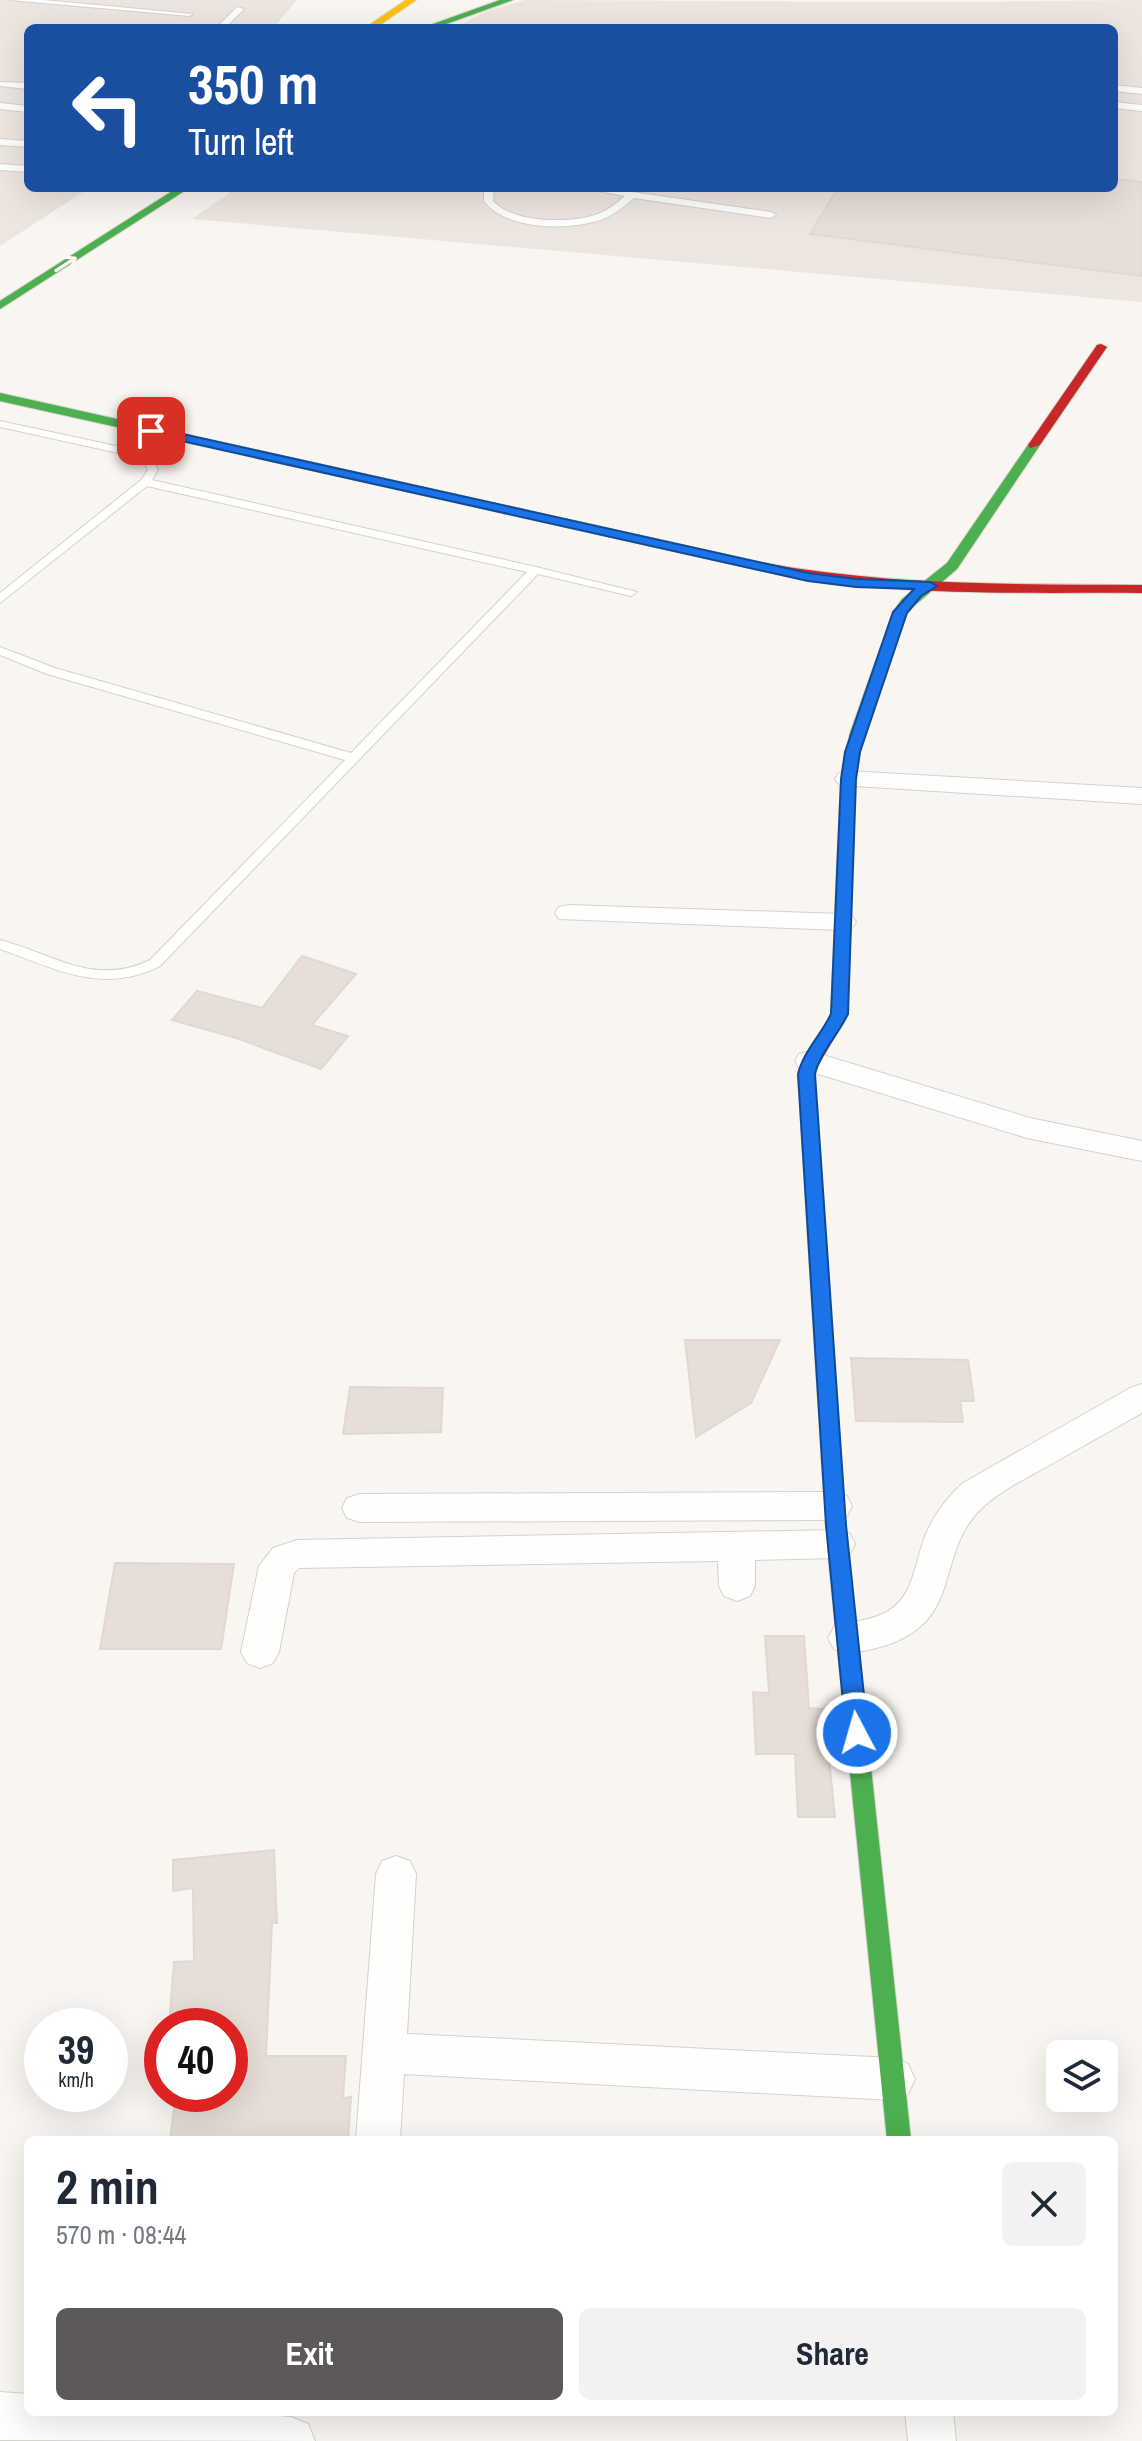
<!DOCTYPE html>
<html lang="en">
<head>
<meta charset="utf-8">
<style>
  body { margin:0; font-family:"Archivo Narrow",sans-serif; background:#f2f2f3; color:#1f2937; height:100vh; display:flex; flex-direction:column; font-size:30px; white-space:nowrap }
  * { box-sizing:border-box; margin:0 }
  p { font-size:26px; color:#747a83 }
  .icon { flex:none; width:44px; height:44px; fill:none; stroke:currentColor; stroke-width:2; stroke-linecap:round; stroke-linejoin:round }
  .map { position:relative; flex:1; overflow:hidden }
  .side { position:absolute; left:24px; top:2136px; width:1094px; height:280px; display:flex; flex-direction:column; background:#fff; border-radius:12px; box-shadow:0 8px 32px #0002 }
  .side>* { flex:none }
  .top-card { position:absolute; left:24px; top:24px; width:1094px; height:168px; border-radius:12px; box-shadow:0 8px 32px #0002; background:#1a4fa0; color:#fff; overflow:hidden }
  .controls { position:absolute; left:1046px; top:2040px; display:grid; gap:16px }
  .controls a { display:grid; place-items:center; width:72px; height:72px; border-radius:12px; background:#fff; box-shadow:0 8px 32px #0002; font-size:40px }
  .speed { position:absolute; left:24px; top:2008px; display:flex; gap:16px; font-size:40px; font-weight:700; text-align:center }
  .speed>* { display:grid; place-content:center; width:104px; height:104px; border-radius:50%; background:#fff; box-shadow:0 8px 32px #0002; line-height:1 }
  .speed small { font-size:20px; font-weight:400 }
  .speed .limit { border:12px solid #d22; background:#fff; color:#111 }
  .pin { position:absolute; display:grid; place-items:center; width:68px; height:68px; color:#fff; margin:-34px; border-radius:16px; box-shadow:0 4px 12px #0006 }
  .me { position:absolute; width:88px; margin:-44px; rotate:354deg; stroke-linejoin:round; filter:drop-shadow(0 0 6px #0008) }
  .turn { display:flex; align-items:center; gap:28px; height:168px; padding:0 32px; font-size:36px }
  .turn .icon { width:104px; height:104px; stroke-width:2.5 }
  .turn b { display:block; font-size:56px; line-height:68px }
  .round { display:grid; place-items:center; flex:none; width:84px; height:84px; border-radius:12px; background:#f2f2f3 }
  .head { display:flex; align-items:center; justify-content:space-between; height:136px; padding:0 32px }
  h1 { font-size:48px; font-weight:700; line-height:60px }
  .button { display:flex; gap:16px; margin-top:auto; padding:16px 32px }
  .button a { flex:1; height:92px; border-radius:12px; background:#5c585b; color:#fff; font-size:32px; font-weight:700; line-height:92px; text-align:center }
  .button a+a { background:#f2f2f3; color:#1f2937 }
  .map>svg:first-child { display:block }
  .industrial { fill:#ede5e0 }
  .building { fill:#e6ded7; stroke:#e2d8d2; stroke-width:2 }
  .lines { fill:none; stroke-linecap:round; stroke-linejoin:round }
  .lane-casing { stroke:#d7d1cb; stroke-width:2 }
  .street-casing { stroke:#d7d1cb; stroke-width:2 }
  .fast-casing { stroke:#d9d2cb; stroke-width:2 }
  .slow-casing { stroke:#d9d2cb; stroke-width:2 }
  .jam-casing { stroke:#d9d2cb; stroke-width:2 }
  .lane { fill:#fefefd; fill-rule:evenodd }
  .street { fill:#fefefd; fill-rule:evenodd }
  .fast { fill:#4caf50; fill-rule:evenodd }
  .slow { fill:#ffc107; fill-rule:evenodd }
  .jam { fill:#c62828; fill-rule:evenodd }
  .oneway { stroke:#fffaf3 }
  .route { fill:#1a73e8; stroke:#114b97; stroke-width:2 }
</style>
</head>
<body>
<div class="map">
<svg width="1142" height="2441" viewBox="0 0 1142 2441">
  <rect width="100%" height="100%" fill="#f9f5f0"/>
  <path class="industrial" d="M0,0H297L273,28H28V188H89L0,246Z
    M524,0L939,2L1142,0V302L192,219L236,188H1114V28H455L485,12Z"/>
  <path class="building" d="M1114,179L1142,182V276L810,234L838,188H1114Z
    M302,956L356,974L312,1025L348,1036L321,1069L236,1038L172,1020L197,991L262,1008Z
    M685,1340H780L751,1403L696,1437Z
    M851,1358L968,1360L974,1401H960L963,1422L856,1421Z
    M350,1387L443,1388L441,1432L343,1434Z
    M115,1563L234,1564L221,1649H100Z
    M765,1636H804L809,1708L824,1709L835,1817H798L795,1754H756L753,1692L769,1693Z
    M274,1850L277,1923H272L266,2056H346L343,2098L351,2097L348,2138L170,2140L176,2094H230V2026H169L174,1962L194,1961L193,1888L173,1891V1860Z"/>
  <g class="lines">
    <g class="lane-casing">
      <path id="lane" d="M10,0H43L193,14L189,16Z
        M237,7L244,9L225,28H216Z
        M0,82L28,83V89L0,86Z
        M1114,85L1142,88V94L1114,91Z
        M1114,102L1142,105V111L1114,108Z
        M0,103L28,106V112L0,109Z
        M0,139L28,141V147L0,145Z
        M0,164L28,166V172L0,170Z
        M484,188H494L493,201C512,223 572,224 598,214C608,210 617,203 625,196L582,188H605L771,212L776,215L771,218L634,198C625,206 615,214 603,219C569,231 507,231 484,201Z
        M0,421L139,451L152,458L158,470L152,480L536,567L637,592L631,596L538,574L160,966C102,995 56,969 0,949V940C53,954 95,987 150,960L345,760L47,674L0,655V647L55,668L351,753L527,572L147,486L0,603V593L141,480L148,470L144,462L132,456L0,427Z"/>
    </g>
    <g class="street-casing">
      <path id="street" d="M848,771L1142,788V804L839,785L835,779L839,773Z
        M569,905L842,914L852,916L856,922L852,928L842,930L559,919L555,913L559,907Z
        M810,1051L1030,1118L1142,1141V1161L1027,1138L799,1068L795,1061L799,1054Z
        M1142,1384V1413C1110,1431 1078,1449 1046,1467C1025,1479 1002,1490 984,1506C933,1552 966,1618 887,1645C870,1650 851,1655 834,1649L828,1638L834,1627C851,1621 872,1621 888,1611C914,1597 915,1560 926,1534C934,1515 947,1497 963,1483L1130,1388Z
        M834,1492L847,1496L852,1506L847,1516L834,1520L360,1522L347,1518L342,1508L347,1498L360,1494Z
        M837,1530L850,1534L855,1544L850,1554L837,1558L755,1560V1586L750,1596L737,1601L724,1596L719,1586L718,1561L299,1568L294,1573L279,1652L273,1663L260,1668L247,1663L241,1652L259,1566L273,1548L297,1540Z
        M396,1856L410,1861L416,1874L407,2034L893,2058L908,2064L915,2079L908,2094L893,2100L404,2074L400,2140H356L376,1874L382,1861Z
        M0,2392L28,2394V2412H235L291,2417L308,2424L315,2441L0,2440Z
        M905,2412H953L956,2441H908Z"/>
    </g>
    <g class="fast-casing">
      <path id="fast" d="M500,0H513L435,28H422Z
        M177,188H189L0,309V301Z
        M0,393L759,562L766,566L759,570L0,401Z
        M1030,442L1040,445L957,569L907,612L864,733L855,779L853,863L850,866H840L837,863L841,779L850,733L893,612L902,599L947,563Z
        M821,1298L828,1300L830,1305L847,1544L911,2140H887L827,1544L812,1305L814,1300Z"/>
    </g>
    <g class="slow-casing">
      <path id="slow" d="M406,0H416L375,28H365Z"/>
    </g>
    <g class="jam-casing">
      <path id="jam" d="M1101,344L1107,347L1040,445L1030,448L1028,445L1097,345Z
        M759,562C886,586 1013,584 1142,585V593C1013,592 881,598 754,569L752,566Z
        M845,858L853,863L847,1014L814,1074L830,1305L828,1310H814L812,1305L798,1074L831,1014L837,863Z"/>
    </g>
    <use href="#lane" class="lane"/>
    <use href="#street" class="street"/>
    <use href="#fast" class="fast"/>
    <use href="#slow" class="slow"/>
    <use href="#jam" class="jam"/>
  </g>
  <defs><path id="oneway-shaft" d="M-6 0H5M1.5-3L5.5 0L1.5 3" fill="none" stroke-width="1.6" stroke-linecap="round" stroke-linejoin="round" transform="scale(2)"/></defs>
  <use class="oneway" href="#oneway-shaft" transform="translate(66 264) rotate(-33)"/>
  <path class="route" d="M151,427L808,573L856,579L930,582L937,586L921,596L907,613L860,752L856,779L848,1014C838,1035 820,1053 815,1074L846,1525L868,1733L864,1739L857,1742L849,1739L846,1733L826,1525L798,1074C803,1052 821,1035 831,1014L841,779L845,752L893,612L914,589L856,587L808,581L146,433V428Z"/>
</svg>
<div class="controls">
<a><svg class="icon" aria-label="layers" viewBox="0 0 24 24"><path d="M12 4l9 5-9 5-9-5zM3 14l9 5 9-5"/></svg></a>
</div>
<div class="speed"><div>39<small>km/h</small></div><div class="limit">40</div></div>
<div class="pin" style="left:151px;top:431px;background:#d93025"><svg class="icon" aria-label="arrive" viewBox="0 0 24 24"><path d="M6 21V4h12l-3 4 3 4H6"/></svg></div>
<svg class="me" style="left:857px;top:1733px" viewBox="-20 -20 40 40"><circle r="17" fill="#1a73e8" stroke="#fff" stroke-width="3"/><path d="M0-11L8 9 0 5-8 9z" fill="#fff"/></svg>
<div class="top-card">
<div class="turn"><svg class="icon" aria-label="left" viewBox="0 0 24 24"><path d="M17 20v-9H6M10 6l-5 5 5 5"/></svg><div><b>350 m</b>Turn left</div></div>
</div>
<section class="side">
<div class="head"><div><h1>2 min</h1><p>570 m · 08:44</p></div><a class="round"><svg class="icon" aria-label="close" viewBox="0 0 24 24"><path d="M6 6l12 12M18 6L6 18"/></svg></a></div>
<div class="button"><a>Exit</a><a>Share</a></div>
</section>
</div>
</body>
</html>
